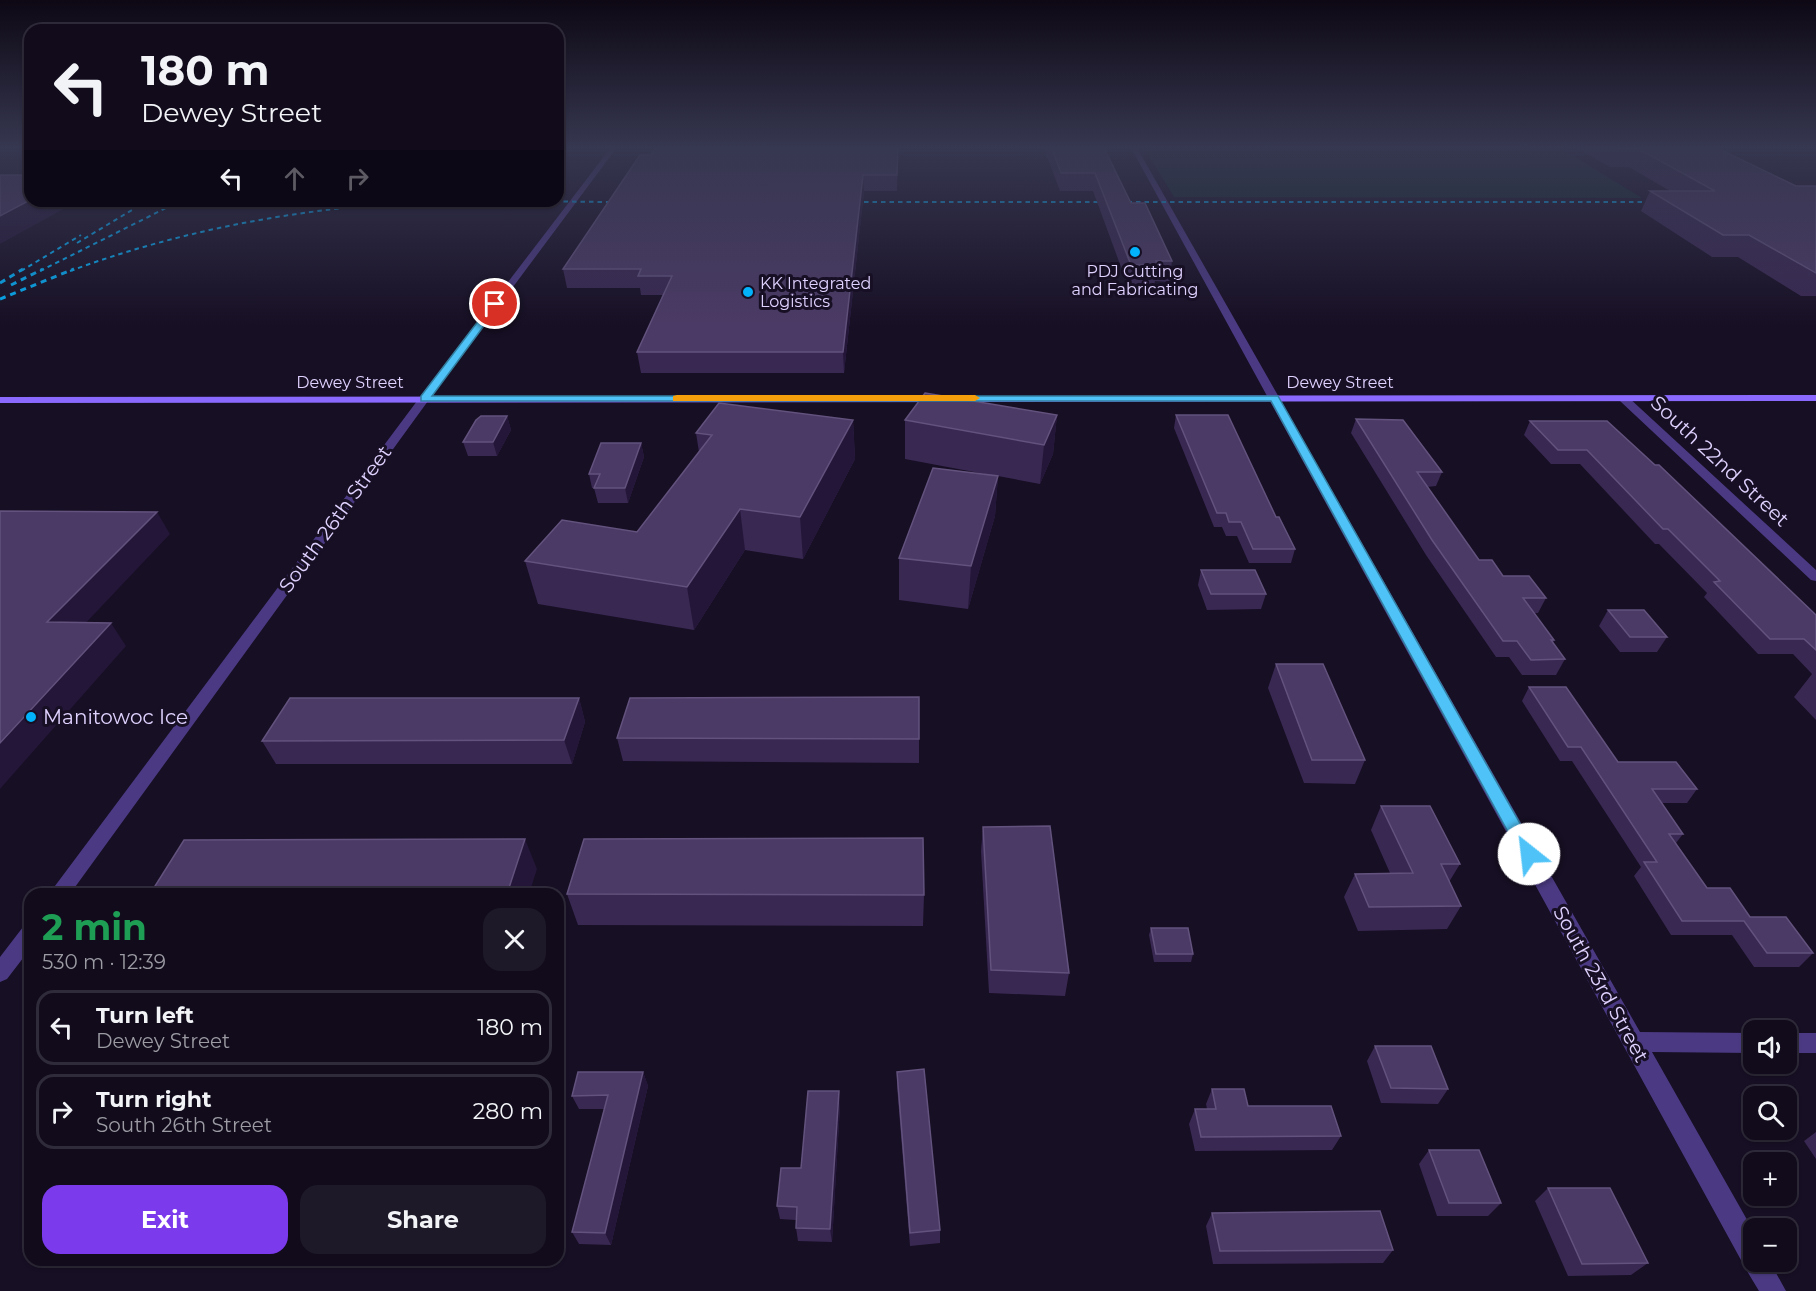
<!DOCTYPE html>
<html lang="en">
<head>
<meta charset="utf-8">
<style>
  body { margin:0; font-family:Montserrat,sans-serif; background:#1e1928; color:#f1f3f6; height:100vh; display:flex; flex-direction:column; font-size:22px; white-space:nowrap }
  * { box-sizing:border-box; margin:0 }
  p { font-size:20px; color:#9c9ba3 }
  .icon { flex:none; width:33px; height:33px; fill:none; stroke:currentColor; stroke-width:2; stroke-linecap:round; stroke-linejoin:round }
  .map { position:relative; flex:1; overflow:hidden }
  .panel { position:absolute; left:24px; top:888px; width:540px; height:378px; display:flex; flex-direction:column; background:#110b1b; border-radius:18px; box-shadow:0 2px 4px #0004,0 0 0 2px #302b3a }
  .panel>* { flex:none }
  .hud { position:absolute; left:24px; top:24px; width:540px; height:183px; border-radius:18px; box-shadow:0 2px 4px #0004,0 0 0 2px #302b3a; background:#110b1b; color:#f1f3f6; overflow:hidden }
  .tools { position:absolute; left:1743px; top:1020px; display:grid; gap:12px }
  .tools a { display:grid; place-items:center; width:54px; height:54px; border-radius:12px; background:#110b1b; box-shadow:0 2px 4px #0004,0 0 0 2px #302b3a; font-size:30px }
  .pin { position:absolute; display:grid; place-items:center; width:51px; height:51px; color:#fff; margin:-26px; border:3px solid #fff; border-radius:50%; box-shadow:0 2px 6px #0007 }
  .me { position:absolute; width:66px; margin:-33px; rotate:331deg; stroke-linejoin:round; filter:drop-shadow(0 0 4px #0008) }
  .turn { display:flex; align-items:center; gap:21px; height:126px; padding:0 18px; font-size:27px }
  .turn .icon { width:78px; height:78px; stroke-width:2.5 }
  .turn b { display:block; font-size:42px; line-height:51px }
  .lanes { display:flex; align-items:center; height:57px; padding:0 18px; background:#0003; justify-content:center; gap:30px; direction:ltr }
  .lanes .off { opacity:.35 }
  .round { display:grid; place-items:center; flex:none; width:63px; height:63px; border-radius:18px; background:#1e1928 }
  .overview { display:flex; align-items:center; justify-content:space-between; height:102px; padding:0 18px }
  h1 { font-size:36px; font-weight:700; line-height:45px; color:#1e9e55 }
  .action { display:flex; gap:12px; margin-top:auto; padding:12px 18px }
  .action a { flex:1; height:69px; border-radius:18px; background:#7c3aed; color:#fff; font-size:24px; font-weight:700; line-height:69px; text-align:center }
  .action a+a { background:#1e1928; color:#f1f3f6 }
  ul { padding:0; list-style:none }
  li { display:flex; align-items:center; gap:18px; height:75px; margin:0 12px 9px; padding:0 6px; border:3px solid #302b3a; border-radius:18px }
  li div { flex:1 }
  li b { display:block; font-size:22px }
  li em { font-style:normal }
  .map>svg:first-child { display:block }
  .green { fill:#122a2e }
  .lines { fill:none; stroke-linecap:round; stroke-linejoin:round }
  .street { fill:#4b3a83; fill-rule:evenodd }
  .secondary { fill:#8a6afe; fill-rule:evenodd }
  .rail-far1 { stroke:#02b2fb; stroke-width:2; stroke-dasharray:4.5 4; stroke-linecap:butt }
  .rail { stroke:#02b2fb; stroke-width:3; stroke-dasharray:6 5; stroke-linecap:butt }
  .wall { fill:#392852 }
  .shaded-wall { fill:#241638 }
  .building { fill:#4b3a65; stroke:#62527d; stroke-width:1.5 }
  .route { fill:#4fc3f7; stroke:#337fa1; stroke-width:1.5 }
  .slow { fill:#f59e0b }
  .poi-dot { fill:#02b2fb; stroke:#170f24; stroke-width:2 }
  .labels { text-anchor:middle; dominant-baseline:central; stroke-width:6; stroke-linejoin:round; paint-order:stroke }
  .far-poi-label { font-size:16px; fill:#e0d2ff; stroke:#170f24 }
  .far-street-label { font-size:16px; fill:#e0d2ff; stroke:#170f24 }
  .street-label { font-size:20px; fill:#e0d2ff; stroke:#170f24 }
  .poi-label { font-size:20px; fill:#e0d2ff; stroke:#170f24; text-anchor:start }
</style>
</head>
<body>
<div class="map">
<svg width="1816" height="1291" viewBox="0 0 1816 1291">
  <rect width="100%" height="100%" fill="#170f24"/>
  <path class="green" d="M1143,146H1557L1642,198L1174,197Z"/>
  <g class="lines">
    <path class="street" d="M612,146H618L428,401L70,894H49L420,397Z
      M1130,146H1136L1640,1032L1754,1033V1053L1652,1052L1754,1232V1262H1770L1786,1291H1759L1747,1271Z
      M1624,396L1628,397L1816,570V581L1811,580L1620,401L1619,399Z
      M30,924V949L7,979L0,982V957L23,927Z
      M1786,1033H1816V1053H1786Z"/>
    <path class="secondary" d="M1816,395V401L0,403V397Z"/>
    <path class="rail-far1" d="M847,202H1660
      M77,243L147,201
      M21,271L81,235
      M40,271L180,201
      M70,271C176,232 289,210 402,203C476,199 551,202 625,202"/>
    <path class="rail" d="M0,283L23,269
      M11,285L43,269
      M0,299L74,269"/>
  </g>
  <path class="wall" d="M657,146H898L897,191H864L844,373H641L637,352L663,295H641L640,288H567L563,269L651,155Z
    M1043,146H1104L1131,203L1172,261L1169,282L1155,281L1154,286H1128L1093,191H1060Z
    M1573,146H1713L1796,186H1816V296H1801L1738,257H1712L1641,211L1650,191H1670L1629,167H1610Z
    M1057,415L1053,454L1040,484L998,476L995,516L968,609L899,600V558L990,475L905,459V420Z
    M1176,415L1276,517L1295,549L1291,563H1249L1237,536H1226L1222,527H1214L1174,428Z
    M507,416L511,430L497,456H468L463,442Z
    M1356,419L1442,472L1436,486L1427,487L1479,560L1503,576L1546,598L1538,613H1534L1554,640L1553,643L1565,659L1556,675H1522L1509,657H1496L1426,555L1351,433Z
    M853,420L855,459L803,559L745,550L694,630L538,604L525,561L637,532L699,452L696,433Z
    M1530,421L1655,465L1816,615V720L1794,697L1812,674L1793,654H1758L1704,597L1707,593L1659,544H1655L1580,464H1551L1524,435Z
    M641,443L644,457L628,503H598L594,488H592L589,474Z
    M1201,570L1266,594L1261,609L1207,610L1198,585Z
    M1608,610L1667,637L1657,652H1620L1599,626Z
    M1276,664L1365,760L1355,784L1304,783L1268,688Z
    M1529,687L1618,762L1697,789L1687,803H1662L1683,834L1676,843L1707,888L1750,917L1813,953L1799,967H1754L1732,935H1671L1634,876L1641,867L1572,761H1560L1522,701Z
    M579,698L585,722L572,764H276L262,741Z
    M617,738L919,739V763L623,761Z
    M1381,806L1460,864L1449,882L1461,906L1447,929L1358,931L1344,897L1355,874L1390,873L1371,830Z
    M983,827L1069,973L1065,996L989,993L981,851Z
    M567,894L924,895L923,926L578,925Z
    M1151,928L1193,954L1191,962H1154L1149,935Z
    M1375,1046L1448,1089L1438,1104L1381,1103L1367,1061Z
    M643,1072L648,1086L611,1245L579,1244L572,1232L604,1109H579L572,1096Z
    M897,1072L940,1230V1243L910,1246L897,1086Z
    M1212,1089L1248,1106L1341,1136L1332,1150L1195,1151L1189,1124L1195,1109H1207L1206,1104Z
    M840,1106L832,1242L798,1241L796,1228V1220L780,1219L777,1206Z
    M1816,1132V1159L1804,1141Z
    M1429,1150L1501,1203L1488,1216H1437L1419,1164Z
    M1548,1188L1648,1263L1631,1275L1568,1276L1535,1201Z
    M1212,1213L1393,1250L1383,1263L1213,1264L1206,1226Z"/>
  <path class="shaded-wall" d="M863,175L864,191L844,373L843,352Z
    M30,200V201H78L0,244V216Z
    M1057,415L1053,454L1040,484L1044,445Z
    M507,416L511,430L497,456L493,442Z
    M853,420L855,459L803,559L800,517Z
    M641,443L644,457L628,503L625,488Z
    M998,476L995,516L968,609L971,566Z
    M740,509L745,550L694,630L687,587Z
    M157,512L170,534L64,646L47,622Z
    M111,623L126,646L0,789V743Z
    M579,698L585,722L572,764L564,740Z
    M525,839L537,869L529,894H507Z
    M643,1072L648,1086L611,1245L605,1233Z
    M839,1091L840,1106L832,1242L830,1229Z"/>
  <path class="building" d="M657,146H898L897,175H863L843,352H637L672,276H638L641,269H563L640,155H651Z
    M1051,146H1103L1131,203H1145L1172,261H1156L1158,265H1131L1095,173H1061Z
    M1613,146H1713L1796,186H1816V273L1749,235H1723L1650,191H1715L1637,148L1617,149Z
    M0,175H30V200L0,216Z
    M925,393L1057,415L1044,445L905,420Z
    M719,403L853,420L800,517L740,509L687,587L525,561L562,520L637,532L712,435L696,433Z
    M1176,415H1228L1276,517H1279L1295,549H1253L1241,522H1229L1226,513H1217Z
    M481,416H507L493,442H463L476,420Z
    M1356,419L1403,420L1442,472H1417L1479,560H1492L1503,576H1529L1546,598H1523L1554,640H1551L1565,659L1531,660L1517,641H1503L1432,540Z
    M1530,421H1607L1655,465H1659L1816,615V650L1804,639H1770L1714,582L1720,581L1668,529H1663L1587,450H1558Z
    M601,443H641L625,488H594L600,474H589Z
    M933,468L998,476L971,566L899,558Z
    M0,511L157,512L47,622L111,623L0,743Z
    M1201,570H1255L1266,594H1211Z
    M1608,610H1644L1667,637H1630Z
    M1276,664H1323L1365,760H1312Z
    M1529,687H1566L1618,762H1676L1697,789H1652L1683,834H1669L1707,888H1730L1750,917H1786L1813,953H1767L1744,921H1682L1644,862H1657L1581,747H1568Z
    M919,697V739L617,738L630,698Z
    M290,698H579L564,740L262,741Z
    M1381,806H1430L1460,864H1441L1461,906L1369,907L1355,874L1413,873Z
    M1050,826L1069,973L991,970L983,827Z
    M923,838L924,895L567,894L584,839Z
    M525,839L507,894H150L184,840Z
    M1151,928H1188L1193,954H1156Z
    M1375,1046H1431L1448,1089L1391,1088Z
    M924,1069L940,1230L910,1233L897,1072Z
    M578,1072H643L605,1233L572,1232L608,1095L572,1096Z
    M1212,1089H1244L1248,1106H1331L1341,1136L1201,1137L1195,1109H1216Z
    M808,1091H839L830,1229L796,1228L797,1207L777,1206L781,1168H801Z
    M1429,1150H1479L1501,1203H1449Z
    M1548,1188H1610L1648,1263L1582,1264Z
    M1380,1211L1393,1250L1220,1251L1212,1213Z"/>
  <linearGradient id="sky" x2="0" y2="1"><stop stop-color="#0d0814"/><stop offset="0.45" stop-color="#363750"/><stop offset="1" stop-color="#363750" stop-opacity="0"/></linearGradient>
  <rect width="1816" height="327" fill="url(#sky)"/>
  <path class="route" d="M495,302L500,304L432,396H1278L1535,850L1537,854L1535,859L1529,861L1523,859L1271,401H421V396L492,303Z"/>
  <path class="slow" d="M677,395H975L980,398L975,401H673V396Z"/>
  <g class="poi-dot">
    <circle cx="1135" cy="252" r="6"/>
    <circle cx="748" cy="292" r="6"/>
    <circle cx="31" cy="717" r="6"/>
  </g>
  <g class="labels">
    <g class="far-poi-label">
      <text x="1135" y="271">PDJ Cutting<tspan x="1135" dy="18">and Fabricating</tspan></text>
      <text x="760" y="283" text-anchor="start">KK Integrated<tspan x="760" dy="18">Logistics</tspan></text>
    </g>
    <g class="far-street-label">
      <text x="350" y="382">Dewey Street</text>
      <text x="1340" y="382">Dewey Street</text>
    </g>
    <g class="street-label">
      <text transform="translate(1720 461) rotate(43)">South 22nd Street</text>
      <text transform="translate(335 519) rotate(-54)">South 26th Street</text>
      <text transform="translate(1601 984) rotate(61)">South 23rd Street</text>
    </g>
    <g class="poi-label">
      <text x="43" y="717">Manitowoc Ice</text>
    </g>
  </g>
</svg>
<div class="tools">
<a><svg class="icon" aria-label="sound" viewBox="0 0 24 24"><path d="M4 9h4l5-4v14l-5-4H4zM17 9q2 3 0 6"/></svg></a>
<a><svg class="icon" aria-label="search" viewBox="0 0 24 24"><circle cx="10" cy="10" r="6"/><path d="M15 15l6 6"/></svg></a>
<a>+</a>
<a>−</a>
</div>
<div class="pin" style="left:495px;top:304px;background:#d93025"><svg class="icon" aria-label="arrive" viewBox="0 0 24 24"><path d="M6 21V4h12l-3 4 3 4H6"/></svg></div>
<svg class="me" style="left:1529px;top:854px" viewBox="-20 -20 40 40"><circle r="19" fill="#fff"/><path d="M0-13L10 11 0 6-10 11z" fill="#4fc3f7"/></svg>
<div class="hud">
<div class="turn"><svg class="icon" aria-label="left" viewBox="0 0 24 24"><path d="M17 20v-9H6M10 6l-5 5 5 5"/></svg><div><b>180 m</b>Dewey Street</div></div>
<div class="lanes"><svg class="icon" aria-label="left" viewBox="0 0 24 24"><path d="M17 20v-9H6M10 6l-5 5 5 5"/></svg><svg class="icon off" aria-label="ahead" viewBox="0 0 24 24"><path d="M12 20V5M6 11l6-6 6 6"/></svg><svg class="icon off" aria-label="right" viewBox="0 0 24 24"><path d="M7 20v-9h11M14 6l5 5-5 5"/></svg></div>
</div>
<section class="panel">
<div class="overview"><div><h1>2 min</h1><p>530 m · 12:39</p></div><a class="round"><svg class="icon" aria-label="close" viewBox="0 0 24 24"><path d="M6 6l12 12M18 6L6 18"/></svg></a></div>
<ul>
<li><svg class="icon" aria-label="left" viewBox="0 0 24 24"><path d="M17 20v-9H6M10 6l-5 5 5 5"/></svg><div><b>Turn left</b><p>Dewey Street</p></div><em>180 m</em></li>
<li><svg class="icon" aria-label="right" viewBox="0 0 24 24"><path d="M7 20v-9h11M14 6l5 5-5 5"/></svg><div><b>Turn right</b><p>South 26th Street</p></div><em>280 m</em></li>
</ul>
<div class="action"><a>Exit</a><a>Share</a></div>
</section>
</div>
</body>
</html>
